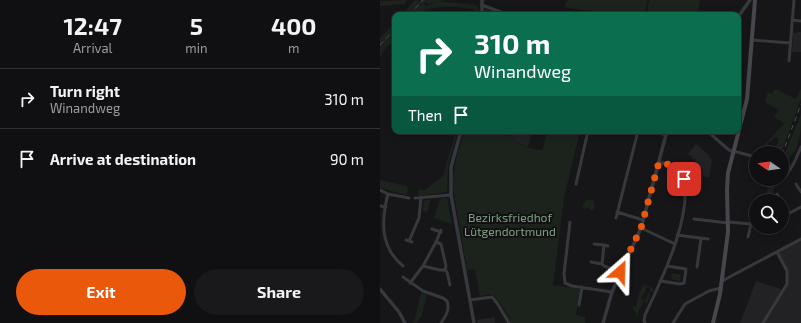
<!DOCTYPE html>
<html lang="en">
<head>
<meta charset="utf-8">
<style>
  body { margin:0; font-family:"Exo 2",sans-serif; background:#19191b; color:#f1f3f6; height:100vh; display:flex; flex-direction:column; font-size:15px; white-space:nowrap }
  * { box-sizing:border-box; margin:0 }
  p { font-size:13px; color:#9c9d9f }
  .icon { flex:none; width:22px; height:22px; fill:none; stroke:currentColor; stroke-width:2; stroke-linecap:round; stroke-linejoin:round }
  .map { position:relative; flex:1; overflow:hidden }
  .drawer { display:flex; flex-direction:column; background:#101012; width:380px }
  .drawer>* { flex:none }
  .hud { position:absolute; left:12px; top:12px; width:349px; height:122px; border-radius:8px; box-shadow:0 2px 10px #0003,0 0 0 1px #303032; background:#0b6e4f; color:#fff; overflow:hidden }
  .needle { width:26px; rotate:283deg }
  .fabs { position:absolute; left:369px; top:146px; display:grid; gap:8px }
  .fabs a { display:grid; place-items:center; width:40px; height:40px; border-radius:50%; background:#101012; box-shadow:0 2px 10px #0003,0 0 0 1px #303032; font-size:20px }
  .pin { position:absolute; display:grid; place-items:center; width:34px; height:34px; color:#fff; margin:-17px; border-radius:8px; box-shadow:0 2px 6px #0006 }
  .me { position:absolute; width:44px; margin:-22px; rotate:25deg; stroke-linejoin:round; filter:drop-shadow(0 0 3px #0008) }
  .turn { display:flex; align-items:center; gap:14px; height:84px; padding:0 16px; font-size:18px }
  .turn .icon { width:52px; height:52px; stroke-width:2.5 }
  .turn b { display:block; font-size:28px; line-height:34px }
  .then { display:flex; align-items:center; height:38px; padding:0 16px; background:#0003; gap:8px; font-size:15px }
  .eta { display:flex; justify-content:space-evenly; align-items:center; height:68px; text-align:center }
  .eta b { font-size:24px; font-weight:700; line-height:28px }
  .action { display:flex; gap:8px; margin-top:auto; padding:8px 16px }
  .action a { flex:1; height:46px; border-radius:24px; background:#ea580c; color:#fff; font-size:16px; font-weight:700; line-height:46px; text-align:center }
  .action a+a { background:#19191b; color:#f1f3f6 }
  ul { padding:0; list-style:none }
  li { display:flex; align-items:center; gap:12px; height:60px; padding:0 16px; border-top:1px solid #303032 }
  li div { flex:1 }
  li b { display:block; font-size:15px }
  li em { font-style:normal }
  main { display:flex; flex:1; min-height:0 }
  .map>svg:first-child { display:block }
  .built { fill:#222225 }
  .green { fill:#1c231d }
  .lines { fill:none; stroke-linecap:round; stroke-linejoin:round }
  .stream { stroke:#2c353c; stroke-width:1 }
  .minor { stroke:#37383d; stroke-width:3 }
  .tertiary { stroke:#37383d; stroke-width:3.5 }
  .secondary { stroke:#45474d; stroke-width:4 }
  .rail { stroke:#4a4c52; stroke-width:1; stroke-dasharray:5 4; stroke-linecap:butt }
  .route { stroke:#ea580c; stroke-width:7; stroke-dasharray:0 12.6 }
  .labels { text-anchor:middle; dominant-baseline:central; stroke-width:4; stroke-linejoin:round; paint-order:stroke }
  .park-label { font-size:12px; fill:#7fa381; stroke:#111113 }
</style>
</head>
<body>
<main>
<section class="drawer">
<div class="eta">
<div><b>12:47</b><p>Arrival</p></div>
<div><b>5</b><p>min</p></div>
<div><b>400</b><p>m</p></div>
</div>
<ul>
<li><svg class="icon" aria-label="right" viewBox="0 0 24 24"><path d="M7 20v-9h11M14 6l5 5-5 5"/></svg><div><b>Turn right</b><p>Winandweg</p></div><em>310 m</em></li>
<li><svg class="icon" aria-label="arrive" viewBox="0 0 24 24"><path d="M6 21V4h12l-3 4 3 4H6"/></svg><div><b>Arrive at destination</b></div><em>90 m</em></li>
</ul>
<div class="action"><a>Exit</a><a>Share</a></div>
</section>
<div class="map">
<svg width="421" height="323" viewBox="0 0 421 323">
  <rect width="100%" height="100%" fill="#161618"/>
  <path class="built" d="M41,0H46L32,15H26Z
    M15,27V32L0,48V43Z
    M417,32H421V52H412L413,33H417Z
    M128,131H152L148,147L135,141Z
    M316,144L330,156L329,157L332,160L329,178L314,173L316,159H312L313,157L308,154Z
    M421,240V323H360L376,281L404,290L408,275L397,252Z
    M115,317V323H97V320Z"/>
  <path class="green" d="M26,0L25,4L0,6V1Z
    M35,0L40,1L26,15H21Z
    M46,0H66L49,4L45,2L44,4L46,6L57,2H66L95,5L99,8V15H97L94,9C78,7 51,3 39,15H32Z
    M188,0H267L265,15H234L184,7Z
    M269,0H320L317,15H267Z
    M105,8L123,15H105Z
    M15,22V27L0,43V38Z
    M15,32V41L7,46L0,57V48Z
    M395,89L416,99L421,89V99L401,153H394L399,138L395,137L391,141L388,143L384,153H382L385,144L405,123L394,117L399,110L385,102L388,92L391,94Z
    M421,114C421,126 421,138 416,149C413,154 408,159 405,165L402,164V160Z
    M76,131H78L68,166L67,192L38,196L39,190H45L63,176Z
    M84,131H128C132,142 149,150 161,150L163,148L167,131H200L184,197L173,285L200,289L196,315L205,317V323H131C127,316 119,296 110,294C107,294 103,296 100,296L95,269L87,270L74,193L73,178L76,159Z
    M390,179H397L391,201H384Z
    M0,180L27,186L28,188L27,195L0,188Z
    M67,198L72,224L54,218L60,199Z
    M51,199L47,212L43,211L44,201Z
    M206,200H213L215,206L213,210H210L209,207L206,209L202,207Z
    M292,273L301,275L300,281L291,279Z
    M264,284L274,289L272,293V292H270V288L267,287L263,295H262L261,299L265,301L269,293L271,294L267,303L264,301L257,314L260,317L256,315V312L252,309L253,306L256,307L259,294Z
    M41,293L47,295L41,317L36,323H31L34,322Z"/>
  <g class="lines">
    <path class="stream" d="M220,14L221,15"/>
    <path class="minor" d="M102,5L129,15
      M412,20L421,21
      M372,40L410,43
      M409,61L414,0
      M272,131L286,135
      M327,131L349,150L353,152
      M353,151L376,157
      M406,176L414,163L421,147
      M196,184L208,131
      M416,184L421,192
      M0,190L8,194L29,198
      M8,194C1,221 0,247 23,266
      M397,194L401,201
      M35,198L71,195
      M402,204L408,215
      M0,206L6,207
      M237,212L263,220
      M402,217L421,207
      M236,218L258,131
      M314,219L348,223
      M190,222L184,274L185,283L192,286L232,292
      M349,222L371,224L368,237
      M371,224L373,211
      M261,228L295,244
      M52,229L61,232
      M297,235L328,239
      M26,240L32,242
      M29,241L39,218L41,197
      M56,242L61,230
      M214,244L224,245
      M228,246L224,245L222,264L224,266L241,272
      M211,262L222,264
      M317,267L321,239
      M65,270L67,272L70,285
      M23,277L43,291L63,298L67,301C70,309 66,316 61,323
      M280,281L300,284L304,283L306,269L287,266
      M342,281L421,239
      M30,283L43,266L60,270H65L66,266L61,244L56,242L43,266
      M90,300L112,297L117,303L129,323
      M199,305L202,287
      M265,323L264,320L265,315C282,279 316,210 302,171L297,167L279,162
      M293,323L305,304L329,291L341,288
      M383,323L407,284V271L397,252"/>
    <path class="tertiary" d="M102,0V15
      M358,17L370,0
      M81,131L71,167V195L94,323
      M0,289L19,312L25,323
      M223,323L232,292L261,228L287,131"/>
    <path class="secondary" d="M333,323L340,294L348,232L347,190L348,173L367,99L375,0"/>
    <path class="rail" d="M29,15L43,0
      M0,45L15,29
      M402,155L421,104"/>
  </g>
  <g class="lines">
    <path class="route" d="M240,272L261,228L279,162C290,165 302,166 304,179"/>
  </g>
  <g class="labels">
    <g class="park-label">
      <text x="130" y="217">Bezirksfriedhof<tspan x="130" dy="14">Lütgendortmund</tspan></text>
    </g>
  </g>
</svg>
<div class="fabs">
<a><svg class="needle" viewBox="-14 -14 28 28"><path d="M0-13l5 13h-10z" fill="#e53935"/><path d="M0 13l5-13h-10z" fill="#9c9d9f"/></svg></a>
<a><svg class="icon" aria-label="search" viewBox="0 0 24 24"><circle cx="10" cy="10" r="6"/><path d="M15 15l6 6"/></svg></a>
</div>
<div class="pin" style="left:304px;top:179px;background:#d93025"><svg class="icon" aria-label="arrive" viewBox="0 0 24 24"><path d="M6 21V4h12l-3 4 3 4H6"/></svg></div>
<svg class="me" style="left:240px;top:272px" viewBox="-20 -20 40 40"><path d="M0-17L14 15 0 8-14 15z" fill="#ea580c" stroke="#fff" stroke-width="4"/></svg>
<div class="hud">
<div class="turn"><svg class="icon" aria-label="right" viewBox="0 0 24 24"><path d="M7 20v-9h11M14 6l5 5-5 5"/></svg><div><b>310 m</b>Winandweg</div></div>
<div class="then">Then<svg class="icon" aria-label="arrive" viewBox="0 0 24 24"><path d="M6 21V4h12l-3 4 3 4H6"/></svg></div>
</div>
</div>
</main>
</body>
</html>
